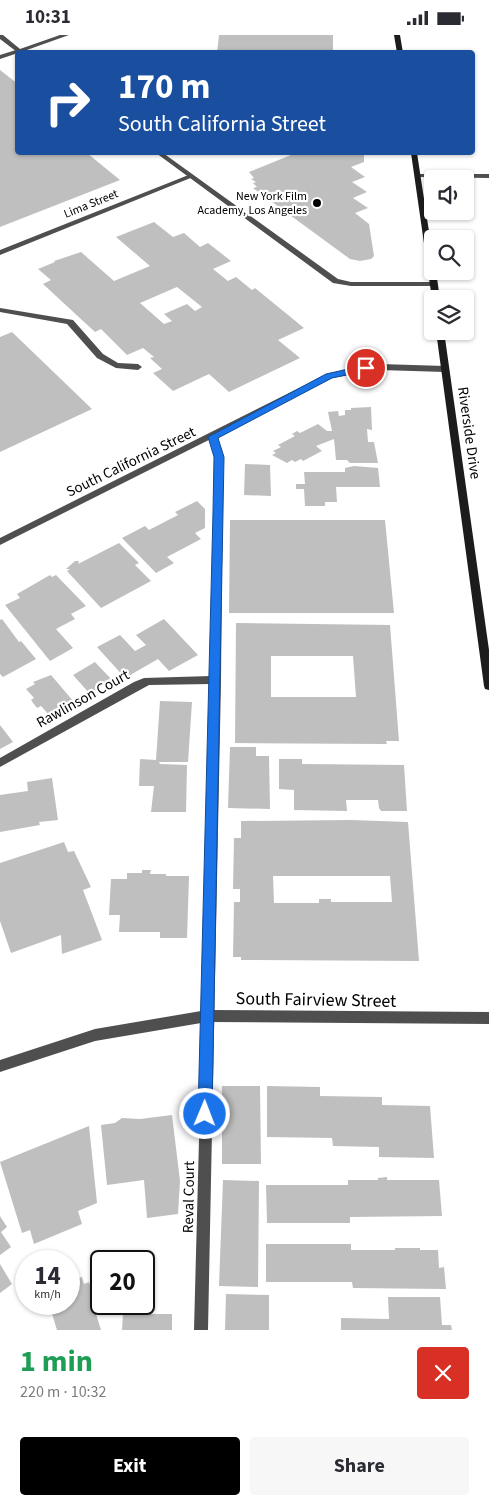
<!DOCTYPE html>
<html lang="en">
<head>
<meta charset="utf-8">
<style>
  body { margin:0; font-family:"Source Sans 3",sans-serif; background:#f7f7f7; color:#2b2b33; height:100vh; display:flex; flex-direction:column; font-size:19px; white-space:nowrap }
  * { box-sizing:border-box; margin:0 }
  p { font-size:16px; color:#7c7c81 }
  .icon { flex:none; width:28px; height:28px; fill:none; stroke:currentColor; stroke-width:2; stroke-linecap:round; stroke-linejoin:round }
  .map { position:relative; height:1295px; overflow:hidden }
  .panel { display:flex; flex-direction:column; background:#fff; flex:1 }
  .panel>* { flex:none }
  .guide { position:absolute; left:15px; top:15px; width:460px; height:105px; border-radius:5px; box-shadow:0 1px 4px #0004; background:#1a4fa0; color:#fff; overflow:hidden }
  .buttons { position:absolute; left:424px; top:135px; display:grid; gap:10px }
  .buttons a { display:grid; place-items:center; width:50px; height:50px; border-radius:5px; background:#fff; box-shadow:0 1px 4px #0004; font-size:25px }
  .speed { position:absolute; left:15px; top:1215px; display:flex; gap:10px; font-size:25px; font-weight:700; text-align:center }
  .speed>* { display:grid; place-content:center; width:65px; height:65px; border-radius:50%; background:#fff; box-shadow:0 1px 4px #0004; line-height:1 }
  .speed small { font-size:12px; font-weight:400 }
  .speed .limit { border:2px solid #111; border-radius:8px; background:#fff; color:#111 }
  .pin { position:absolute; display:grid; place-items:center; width:42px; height:42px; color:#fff; margin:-21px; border:2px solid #fff; border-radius:50%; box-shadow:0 1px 5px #0007 }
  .me { position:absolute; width:55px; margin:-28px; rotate:1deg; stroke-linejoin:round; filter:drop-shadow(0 0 4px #0008) }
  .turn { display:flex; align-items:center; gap:18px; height:105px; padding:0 20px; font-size:22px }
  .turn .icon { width:65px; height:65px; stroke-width:2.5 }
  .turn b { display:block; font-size:35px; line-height:42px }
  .round { display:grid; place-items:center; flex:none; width:52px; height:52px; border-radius:5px; background:#f7f7f7 }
  .head { display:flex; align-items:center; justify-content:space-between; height:85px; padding:0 20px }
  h1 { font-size:30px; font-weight:700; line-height:38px; color:#1e9e55 }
  .cta { display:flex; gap:10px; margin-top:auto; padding:10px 20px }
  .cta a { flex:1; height:58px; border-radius:5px; background:#000; color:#fff; font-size:20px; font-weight:700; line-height:58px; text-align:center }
  .cta a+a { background:#f7f7f7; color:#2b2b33 }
  .status { display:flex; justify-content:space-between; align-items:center; height:35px; padding:0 25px; background:#fff; direction:ltr }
  .status svg { height:14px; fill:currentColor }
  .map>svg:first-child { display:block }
  .building { fill:#bfbfbf; fill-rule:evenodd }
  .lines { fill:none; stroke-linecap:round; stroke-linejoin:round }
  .lane { fill:#4f4f4f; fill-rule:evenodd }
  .street { fill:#4f4f4f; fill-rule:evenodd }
  .secondary { fill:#1c1c1c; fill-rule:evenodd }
  .route { fill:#1a73e8; stroke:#114b97 }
  .poi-dot { fill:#000; stroke:#fff; stroke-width:2 }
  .labels { text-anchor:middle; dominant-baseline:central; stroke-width:4.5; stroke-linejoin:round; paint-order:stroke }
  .far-poi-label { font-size:12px; fill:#000; stroke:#fff; text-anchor:end }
  .far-street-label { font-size:12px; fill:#000; stroke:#fff }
  .street-label { font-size:15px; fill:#000; stroke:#fff }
  .near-street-label { font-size:18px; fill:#000; stroke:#fff }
</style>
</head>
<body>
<div class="status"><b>10:31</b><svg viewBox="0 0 49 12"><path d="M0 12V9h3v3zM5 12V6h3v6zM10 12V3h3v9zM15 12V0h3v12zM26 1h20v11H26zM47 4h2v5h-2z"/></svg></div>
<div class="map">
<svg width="489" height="1295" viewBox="0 0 489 1295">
  <rect width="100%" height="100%" fill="#fff"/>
  <path class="building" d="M219,0H333V18H217Z
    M0,35L18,49V118H87L120,145L0,192Z
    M296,118H364V127L351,132L365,142L352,147L367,157L353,163L368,173L355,178L369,189L374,221L371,224L360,226L350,224L253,153L257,152L253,148L256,147L251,144L254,143L249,137Z
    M154,187L173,202L184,198L200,212L208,208L231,226L213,234L228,246L236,242L252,255L255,253L304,293L278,305L300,323L229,357L209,339L173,356L153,338L162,334L150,323L154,322L143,313L127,320L101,294L95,297L43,249L51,245L38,234L55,227L54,226L81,217L114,246L150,231L116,202ZM177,252L202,272L195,276L187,269L164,279L172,286L164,289L140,268Z
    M12,297L92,374L0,417V302Z
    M371,372L372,395L367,394L368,407H374L378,428H350L347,425H336L334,404L316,411L322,416L303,426L301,424L295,427L292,425L287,428L272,420L276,418L273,416L281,412L278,410L295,401L292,399L297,396L300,398L318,389L327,396H332L328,377L338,376L339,381L345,380V375H351V373Z
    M245,429L270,430L271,461L244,460Z
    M354,431L378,433L380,452H336L337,467H325V471H305L304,454H296V449H305L304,437H345V433Z
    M197,466L205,474V493L195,498L201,504L167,522L174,528L156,538L122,503L145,491L149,495L178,480L175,477Z
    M230,485H385L394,578H229Z
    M119,508L139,528L135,530L151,546L101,573L67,536L70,534H66L75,526H79L78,529Z
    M50,540L52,542L56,540L86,571L71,579L75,584L56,594L73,613L50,626L5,570L20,563L17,559Z
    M2,584L19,607L21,606L36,624L3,642L0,639V585Z
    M164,584L198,620L169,636L158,624L125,643L97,612L120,600L135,616L146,610L136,600Z
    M236,588L390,590L399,706H386L387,709L235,708ZM271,621H353L356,662H271Z
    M95,627L112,645L90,659L73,640Z
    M51,640L74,667L50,681L41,671L37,673L31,665L34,663L26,654L35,649L33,647Z
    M160,666L192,667L188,727H159L160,729L187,730L186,777H151L154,751H139L140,724L156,725Z
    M0,690L13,707L0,714Z
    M230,712H256V721H269L270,774L228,773Z
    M279,724H302V729L404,730L407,776H381L379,773L378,765H346L347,776L294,775V755L279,754Z
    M52,743L58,785L39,787L40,790L0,797V760L28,756L27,747Z
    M351,785L408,787L419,926L241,925V922H233L234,867H240V854H233L234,803H241V786ZM273,841H390L392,867H331V864H319V868H274Z
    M64,807L68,817L74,816L91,852L83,855L102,905L62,919L61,900L11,918L0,886V828Z
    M142,835H151L150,839H166V841H189L187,903H160V897H119L120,880H109L111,844H127V838H142Z
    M222,1051H260L261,1129H222Z
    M267,1051L320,1052V1061L382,1062V1070L430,1071L434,1123L379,1122V1112L333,1111L332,1103L267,1102Z
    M172,1080L180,1146L178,1179L147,1183L144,1145L107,1150L101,1090L115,1088L122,1083L140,1084Z
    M89,1091L97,1168L78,1176L82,1189L34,1209L30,1195L22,1198L0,1127Z
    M387,1142V1145H439L442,1181L350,1182V1188H267L266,1150H348V1145H378V1143Z
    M223,1145L259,1146L258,1252L219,1251Z
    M0,1181L7,1192L1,1197L11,1212L0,1220Z
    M266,1209H351V1215H395V1213H420V1215H438L439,1233L444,1232L446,1254L353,1253L352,1247H266Z
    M0,1229L12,1249L0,1258Z
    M82,1242L84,1249L89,1247L95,1265L92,1266L101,1295H57L49,1269H69V1246Z
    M226,1259L269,1260V1295H225Z
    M388,1262H440L442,1290H451L452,1295H341V1283L389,1284Z
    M123,1279H172V1295H122Z"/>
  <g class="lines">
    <path class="lane" d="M19,14L22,16L21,17L0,24V20Z
      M191,139L193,140V142L0,220V215Z
      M0,273L73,285L103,319L118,328L138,329L142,332L138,335L116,333L97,323L67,289L0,277Z
      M213,399L217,402L223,422L221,645L208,1295H194L211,649L149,650L0,732V723L134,647L144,643L211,641L215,422L209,402Z"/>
    <path class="street" d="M0,0H3L20,14L60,0H69L24,16L25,18L17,17L0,4Z
      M156,118H163L338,244L351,247H434L438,249L434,251H351L333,248Z
      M415,139H489V143L417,142L415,141Z
      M380,329L445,331L449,334L445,337L380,335L332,343L0,510V503L327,339Z
      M207,975L489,977V989L207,987L95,1006L0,1037V1025L95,994Z"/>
    <path class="secondary" d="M394,0H400L403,18H397Z
      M411,118H417L432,216V236H436L440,264H432Z
      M436,296H444L489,615V655L485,654L484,651Z"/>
  </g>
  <path class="route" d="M366,330L371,333L369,335L332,343L218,403L224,422L223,477L212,1079L210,1084L205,1086L200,1084L198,1079L213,477L214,422L208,402L326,339Z"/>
  <circle class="poi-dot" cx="317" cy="168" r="5"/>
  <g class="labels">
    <g class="far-poi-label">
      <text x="307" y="161">New York Film<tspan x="307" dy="14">Academy, Los Angeles</tspan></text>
    </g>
    <g class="far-street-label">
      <text transform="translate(91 169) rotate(-22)">Lima Street</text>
    </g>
    <g class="street-label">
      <text transform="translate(469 398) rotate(82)">Riverside Drive</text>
      <text transform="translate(131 427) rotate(-26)">South California Street</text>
      <text transform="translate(83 664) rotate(-29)">Rawlinson Court</text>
      <text transform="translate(189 1162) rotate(-89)">Reval Court</text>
    </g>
    <g class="near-street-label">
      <text transform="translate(316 965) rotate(1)">South Fairview Street</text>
    </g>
  </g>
</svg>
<div class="buttons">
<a><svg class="icon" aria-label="sound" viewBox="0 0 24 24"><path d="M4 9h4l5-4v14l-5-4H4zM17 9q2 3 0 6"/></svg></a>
<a><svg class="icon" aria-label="search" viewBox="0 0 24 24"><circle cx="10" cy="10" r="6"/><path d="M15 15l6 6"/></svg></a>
<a><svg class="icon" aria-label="layers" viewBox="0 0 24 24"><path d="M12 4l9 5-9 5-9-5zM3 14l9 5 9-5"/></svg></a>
</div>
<div class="speed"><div>14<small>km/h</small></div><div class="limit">20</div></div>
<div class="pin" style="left:366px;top:333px;background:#d93025"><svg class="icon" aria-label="arrive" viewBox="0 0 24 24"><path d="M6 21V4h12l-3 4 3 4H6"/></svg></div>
<svg class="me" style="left:205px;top:1079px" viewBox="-20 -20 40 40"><circle r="17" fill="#1a73e8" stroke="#fff" stroke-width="3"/><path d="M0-11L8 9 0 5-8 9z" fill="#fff"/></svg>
<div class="guide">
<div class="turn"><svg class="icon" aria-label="right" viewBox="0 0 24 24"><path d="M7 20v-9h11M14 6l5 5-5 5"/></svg><div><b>170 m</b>South California Street</div></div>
</div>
</div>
<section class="panel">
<div class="head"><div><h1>1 min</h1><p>220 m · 10:32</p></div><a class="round" style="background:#d93025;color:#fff"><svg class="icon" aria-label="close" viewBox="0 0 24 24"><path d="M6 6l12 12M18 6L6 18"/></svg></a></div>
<div class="cta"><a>Exit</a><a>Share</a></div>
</section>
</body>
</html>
